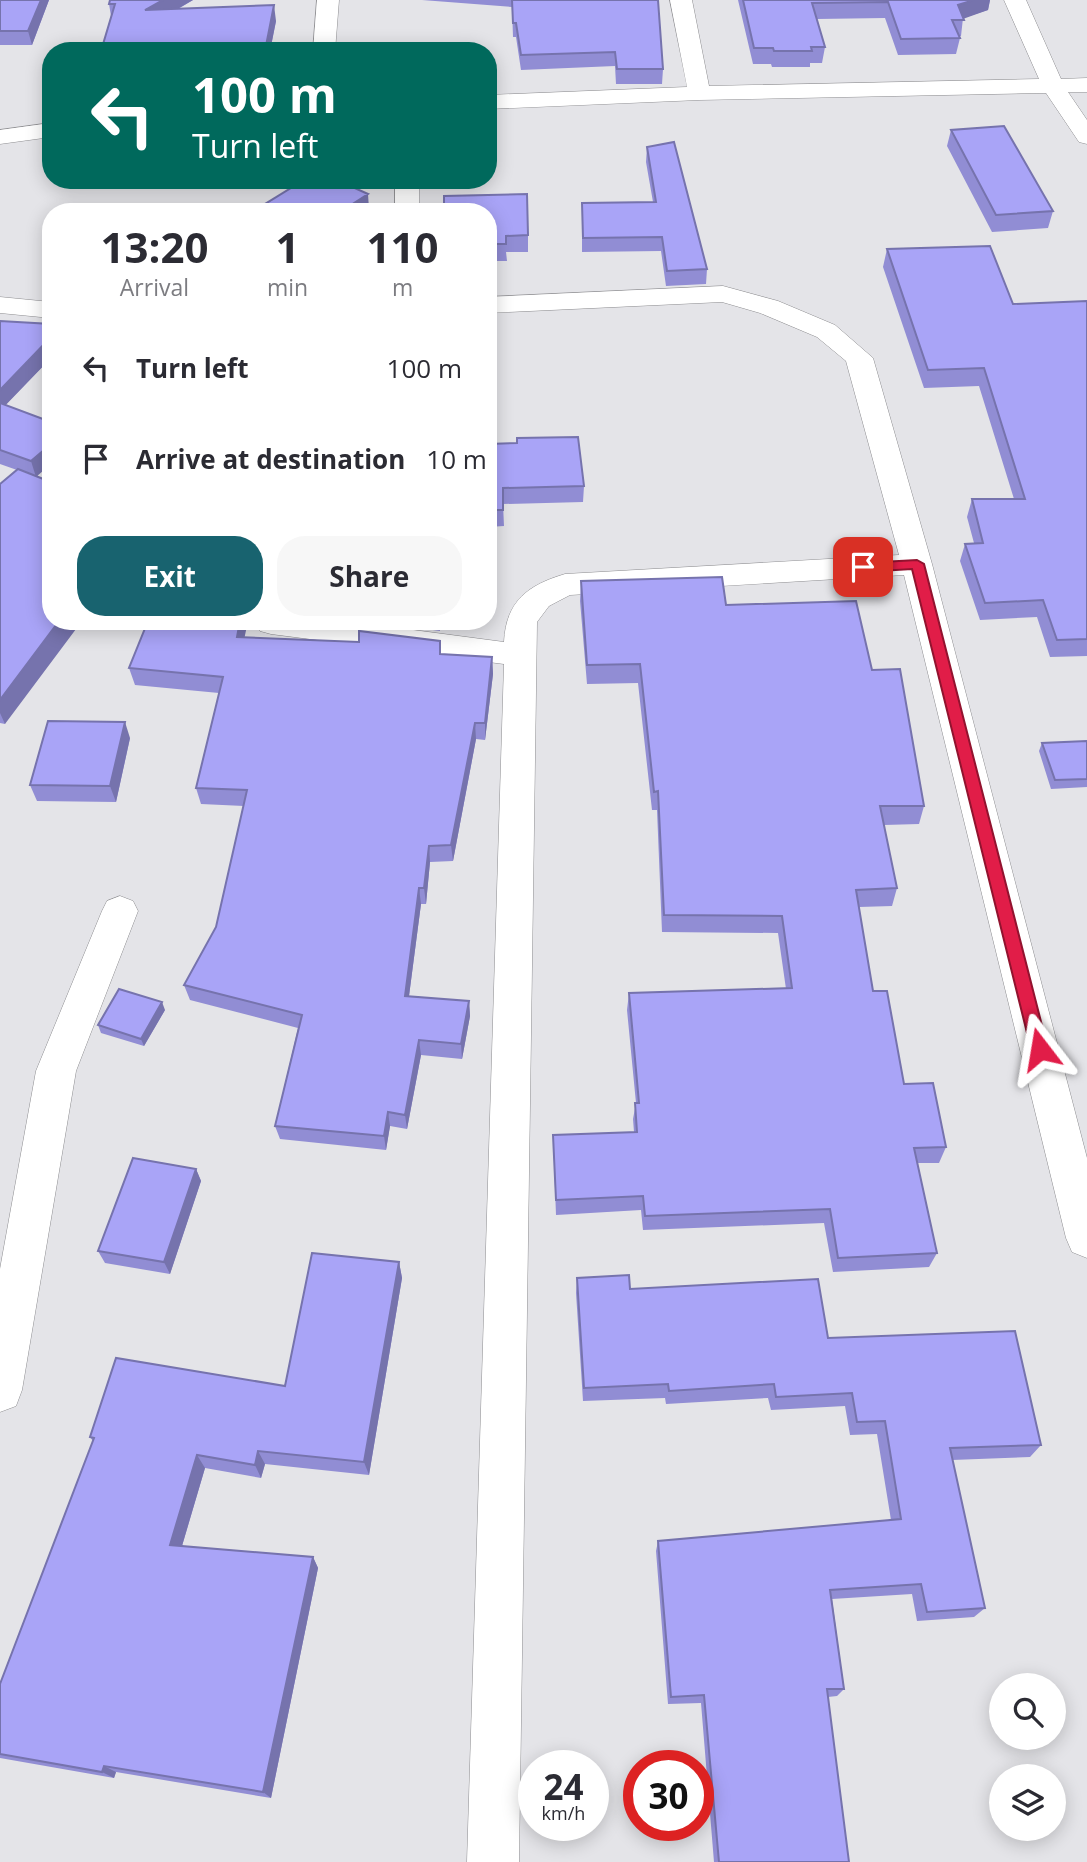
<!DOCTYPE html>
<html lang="en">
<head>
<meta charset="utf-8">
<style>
  body { margin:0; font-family:"Open Sans",sans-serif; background:#f7f7f7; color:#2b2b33; height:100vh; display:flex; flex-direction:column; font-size:26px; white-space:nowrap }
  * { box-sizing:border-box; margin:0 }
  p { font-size:23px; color:#7c7c81 }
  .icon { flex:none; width:38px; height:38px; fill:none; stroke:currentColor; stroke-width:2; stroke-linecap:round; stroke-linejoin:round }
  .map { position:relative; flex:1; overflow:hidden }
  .details { position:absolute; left:42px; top:203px; width:455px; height:427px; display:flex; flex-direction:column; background:#fff; border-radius:28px; box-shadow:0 4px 18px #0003 }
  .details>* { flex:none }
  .banner { position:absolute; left:42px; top:42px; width:455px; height:147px; border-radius:28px; box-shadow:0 4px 18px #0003; background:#00695c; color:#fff; overflow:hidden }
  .fabs { position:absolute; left:989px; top:1673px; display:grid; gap:14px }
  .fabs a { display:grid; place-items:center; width:77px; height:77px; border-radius:50%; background:#fff; box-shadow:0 4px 18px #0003; font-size:35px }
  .speed { position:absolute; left:518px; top:1750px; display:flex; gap:14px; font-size:35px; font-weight:700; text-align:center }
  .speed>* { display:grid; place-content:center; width:91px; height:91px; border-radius:50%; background:#fff; box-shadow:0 4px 18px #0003; line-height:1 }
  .speed small { font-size:18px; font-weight:400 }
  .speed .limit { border:10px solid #d22; background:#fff; color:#111 }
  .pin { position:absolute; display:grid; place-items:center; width:60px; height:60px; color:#fff; margin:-30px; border-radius:14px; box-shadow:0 4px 10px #0006 }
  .me { position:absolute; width:77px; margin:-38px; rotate:346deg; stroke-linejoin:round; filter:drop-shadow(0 0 5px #0008) }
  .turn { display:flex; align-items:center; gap:24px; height:147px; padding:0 35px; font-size:32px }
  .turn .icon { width:91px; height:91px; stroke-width:2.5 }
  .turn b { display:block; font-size:49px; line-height:60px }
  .eta { display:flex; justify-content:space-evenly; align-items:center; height:119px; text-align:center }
  .eta b { font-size:42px; font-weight:700; line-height:49px }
  .primary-button { display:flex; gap:14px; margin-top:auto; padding:14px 35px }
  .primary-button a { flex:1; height:80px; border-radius:28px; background:#18636f; color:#fff; font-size:28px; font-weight:700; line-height:80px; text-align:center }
  .primary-button a+a { background:#f7f7f7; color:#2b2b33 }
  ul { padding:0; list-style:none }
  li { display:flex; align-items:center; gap:21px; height:91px; padding:0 35px }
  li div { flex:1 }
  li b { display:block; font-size:26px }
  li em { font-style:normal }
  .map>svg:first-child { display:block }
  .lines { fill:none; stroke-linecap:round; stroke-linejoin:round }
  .street-casing { stroke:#8d8d90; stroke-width:1 }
  .street { fill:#fff; fill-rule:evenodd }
  .wall { fill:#918dd4 }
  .shaded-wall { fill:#7673ad }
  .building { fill:#a9a4f7; stroke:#7673ad; stroke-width:2 }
  .route { fill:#e11d48; stroke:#92132f; stroke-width:2 }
</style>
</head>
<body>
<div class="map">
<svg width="1087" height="1862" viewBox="0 0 1087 1862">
  <rect width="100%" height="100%" fill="#e4e4e8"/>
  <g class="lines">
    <g class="street-casing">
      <path id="street" d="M317,0H339L335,51H313Z
        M670,0H692L709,86L1039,79L1004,0H1026L1061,79L1087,78V92H1068L1087,120V144L1079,142L1046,93L699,100L488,109V95L687,87Z
        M51,123V137L0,144V130Z
        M395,180H419V212H395Z
        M723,286L778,301L835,325L873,358L932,564L1087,1158V1258L1072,1252L1066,1238L904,575L570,595L549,606L537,622L519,1862H467L504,664L271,634L260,631L255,623L345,621L504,642C506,601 528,585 565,574L899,555L846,361L817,337L760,313L722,302L488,313V297Z
        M0,297L51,302V318L0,313Z
        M120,896L133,901L138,911L76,1071L22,1390L16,1406L0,1412V1269L36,1071L102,911L107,901Z"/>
    </g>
    <use href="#street" class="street"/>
  </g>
  <path class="wall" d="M0,0H49L32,45H0Z
    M110,0H193L178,9L276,21L270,51H101L111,16L109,4Z
    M422,0H658L663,69L662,84H616L615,66L521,70L516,37H513L512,7Z
    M738,0H990L988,10L963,18L961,36H959L960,38L956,54L898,55L885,18L817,19L825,47L822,63H810V67H772L771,64H753Z
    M951,130L1053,211L1048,228L992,232L947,146Z
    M647,147L707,269L706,284L666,286L661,251L582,252V203L653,202L646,162Z
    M488,212L528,235V252H506L507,261H488Z
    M887,249L1013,304L1087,301V656L1050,657L1037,617L980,620L960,561L965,544L974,543L967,517L972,499H1014L979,386L924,388L883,267Z
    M0,321L51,324V358L5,405L51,422L37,477L5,724L0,723V484L17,470L0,464Z
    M488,444L584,486L583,502L503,504L504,526L488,527Z
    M581,581L726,605L872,670L924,806L919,824L884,825L897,888L892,906L859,907L873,991L904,1084L946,1147L939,1163H917L937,1253L929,1267L833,1272L824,1223L643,1230L641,1210L556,1215L553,1135L634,1132L633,1119L636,1103L627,1010L629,993L786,989L778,933L662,932L657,810H652L638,683L587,684L580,601Z
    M367,621H439L440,631Z
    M244,638L441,654L492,657L493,674L485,740L476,739L453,861L430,862L426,904H421L409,996L469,1001L470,1016L462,1059L421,1055L407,1129L390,1126L386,1150L280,1139L275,1126L298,1028L190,1000L184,985L216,927L244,806L201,804L196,788L219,693L135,685L129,668Z
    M130,738L116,802L37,801L30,785Z
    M1087,741V787L1051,789L1039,751L1042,743Z
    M165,1010L144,1046L101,1033L98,1025Z
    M196,1169L201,1181L170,1274L105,1263L98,1251Z
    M399,1262L402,1278L369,1475L265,1464L261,1478L205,1468L182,1546L313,1557L318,1568L271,1798L116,1772L114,1778L0,1758V1684L93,1441L90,1437L285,1386Z
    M577,1278L630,1289L828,1338L1041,1445L1030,1457L952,1460L985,1608L974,1617L917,1621L912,1594L832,1599L844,1689L837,1696L828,1697L849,1862H714L701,1703L668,1704L656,1551L658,1541L891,1520L877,1434L850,1435L845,1406L771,1410L768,1398L666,1404L665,1398L583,1401L576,1293Z"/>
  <path class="shaded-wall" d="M41,0H49L32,45L28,31Z
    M163,0H193L148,26L145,10Z
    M974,0H990L988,10L960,20L958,5Z
    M274,5L276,21L270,51H265Z
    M368,194L369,209L365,212H340Z
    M51,337V358L0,411V390Z
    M51,444V464L36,477L31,461Z
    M59,621H82L5,724L0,713V700Z
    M240,621H248L241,654L237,637Z
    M492,657L493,674L485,740V723Z
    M125,722L130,738L116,802L110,786Z
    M475,723L476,739L453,861L451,845Z
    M429,846L430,862L426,904L424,888Z
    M419,888L421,904L407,1011L405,996Z
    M469,1001L470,1016L462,1059L461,1044Z
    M162,1002L165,1010L144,1046L141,1039Z
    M419,1040L421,1055L407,1129L405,1115Z
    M388,1112L390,1126L386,1150L384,1136Z
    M196,1169L201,1181L170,1274L164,1262Z
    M399,1262L402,1278L369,1475L364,1462Z
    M258,1451L265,1464L261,1478L255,1465Z
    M197,1455L205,1468L179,1556L170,1545Z
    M313,1557L318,1568L271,1798L263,1792Z
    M104,1766L116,1772L114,1778L102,1772Z"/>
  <path class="building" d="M0,0H41L28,31H0Z
    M110,0H163L145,10L274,5L265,51H101L115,4H109Z
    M512,0H658L663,69H617L615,52L521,55L516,23H513Z
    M743,0H974L958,5L964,20H952L960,38L901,39L888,2L812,3L825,47H811L812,51H774L773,48H754Z
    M1004,126L1053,211L996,215L951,130Z
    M674,142L707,269L667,271L662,237L583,238L582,203L656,202L647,147Z
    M304,180H337L368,194L340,212H252Z
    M527,194L528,235L506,236V244H488V212H444V196Z
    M990,246L1013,304L1087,301V639L1057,640L1043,600L985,603L965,544L983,543L972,499H1025L984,368L928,370L887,249Z
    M0,321L51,324V337L0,390Z
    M0,403L51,422V444L31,461L0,450Z
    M578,437L584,486L503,488V510H488V444L517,443V438Z
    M18,469L51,482V621H59L0,700V484Z
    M722,577L726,605L856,601L872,670L900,669L924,806H880L897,888L856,890L873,991H887L904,1084L933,1083L946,1147L914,1148L937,1253L838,1258L830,1209L645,1216L643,1196L556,1200L553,1135L637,1132L635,1103H639L629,993L792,988L782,916L664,915L658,791L654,792L640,664L587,665L581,581Z
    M148,621H240L237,637L359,642V631L440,641V654L492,657L485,723H475L451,845L429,846L424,888H419L405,996L469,1001L461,1044L419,1040L405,1115L388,1112L384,1136L275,1126L302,1015L184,985L216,927L247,790L196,788L223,677L129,668Z
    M48,721L125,722L110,786L30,785Z
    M1087,741V779L1055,780L1042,743Z
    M119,989L162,1002L141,1039L98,1025Z
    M133,1158L196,1169L164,1262L98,1251Z
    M312,1253L399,1262L364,1462L258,1451L255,1465L197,1455L170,1545L313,1557L263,1792L104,1766L102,1772L0,1754V1684L94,1438L90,1437L116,1358L285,1386Z
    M629,1275L630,1289L818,1279L828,1338L1015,1331L1041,1445L950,1448L985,1608L927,1612L921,1584L830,1590L844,1689H827L849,1862H719L704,1695L671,1697L658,1541L901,1519L885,1421L857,1422L852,1393L776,1397L774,1384L669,1391L668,1384L584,1388L577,1278Z"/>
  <path class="route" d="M917,560L924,564L1048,1049L1045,1054L1040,1056L1034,1054L1031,1049L912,569L863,572L856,567L863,563Z"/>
</svg>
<div class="fabs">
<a><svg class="icon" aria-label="search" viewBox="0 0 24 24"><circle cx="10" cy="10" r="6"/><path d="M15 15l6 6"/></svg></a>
<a><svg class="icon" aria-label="layers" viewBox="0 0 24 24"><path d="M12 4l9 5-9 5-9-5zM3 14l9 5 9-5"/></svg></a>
</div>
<div class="speed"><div>24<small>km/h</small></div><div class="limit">30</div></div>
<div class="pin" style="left:863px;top:567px;background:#d93025"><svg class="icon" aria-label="arrive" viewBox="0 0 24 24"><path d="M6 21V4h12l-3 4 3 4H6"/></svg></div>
<svg class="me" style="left:1040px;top:1049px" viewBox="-20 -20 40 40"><path d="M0-17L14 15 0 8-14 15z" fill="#e11d48" stroke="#fff" stroke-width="4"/></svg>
<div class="banner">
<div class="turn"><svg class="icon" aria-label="left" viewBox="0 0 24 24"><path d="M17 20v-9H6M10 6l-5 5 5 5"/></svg><div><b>100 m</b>Turn left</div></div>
</div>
<section class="details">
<div class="eta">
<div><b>13:20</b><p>Arrival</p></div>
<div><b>1</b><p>min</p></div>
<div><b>110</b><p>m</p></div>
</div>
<ul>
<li><svg class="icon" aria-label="left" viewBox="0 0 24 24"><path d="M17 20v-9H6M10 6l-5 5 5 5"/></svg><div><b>Turn left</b></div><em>100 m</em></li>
<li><svg class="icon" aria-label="arrive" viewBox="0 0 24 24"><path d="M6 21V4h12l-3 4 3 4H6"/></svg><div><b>Arrive at destination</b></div><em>10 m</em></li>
</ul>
<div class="primary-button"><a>Exit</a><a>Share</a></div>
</section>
</div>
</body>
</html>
